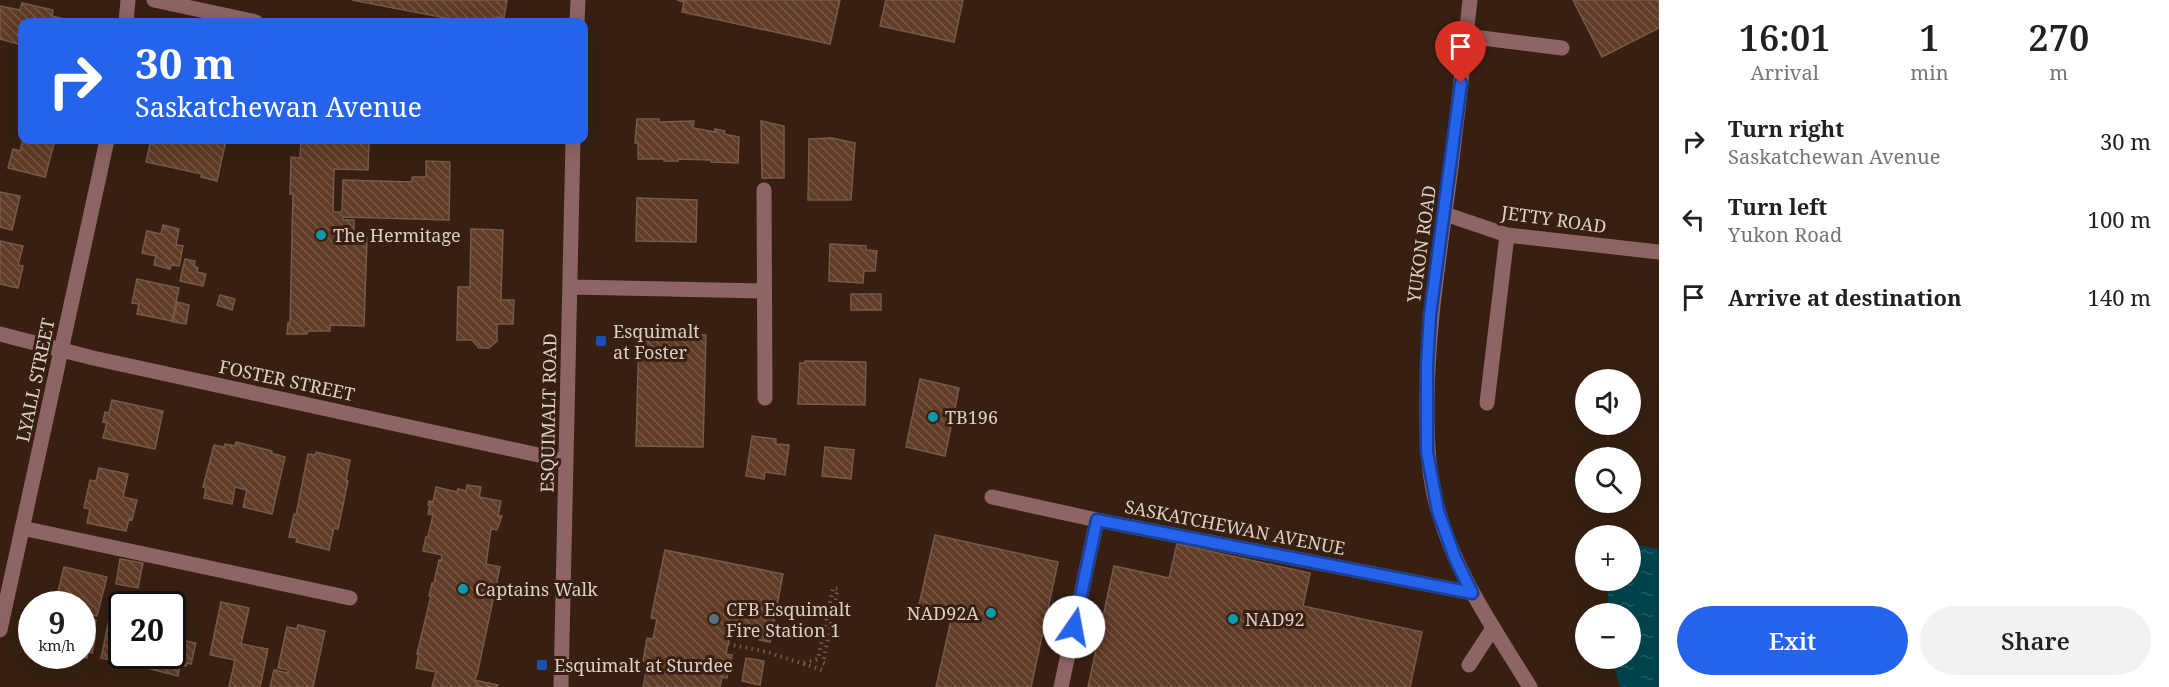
<!DOCTYPE html>
<html lang="en">
<head>
<meta charset="utf-8">
<style>
  body { margin:0; font-family:"Noto Serif",serif; background:#f2f2f2; color:#202124; height:100vh; display:flex; flex-direction:column; font-size:22px; white-space:nowrap }
  * { box-sizing:border-box; margin:0 }
  p { font-size:20px; color:#757577 }
  .icon { flex:none; width:33px; height:33px; fill:none; stroke:currentColor; stroke-width:2; stroke-linecap:round; stroke-linejoin:round }
  .map { position:relative; flex:1; overflow:hidden }
  .sheet { display:flex; flex-direction:column; background:#fff; width:510px }
  .sheet>* { flex:none }
  .hud { position:absolute; left:18px; top:18px; width:570px; height:126px; border-radius:12px; box-shadow:0 6px 24px #0002; background:#2563eb; color:#fff; overflow:hidden }
  .fabs { position:absolute; left:1575px; top:369px; display:grid; gap:12px }
  .fabs a { display:grid; place-items:center; width:66px; height:66px; border-radius:50%; background:#fff; box-shadow:0 6px 24px #0002; font-size:30px }
  .speed { position:absolute; left:18px; top:591px; display:flex; gap:12px; font-size:30px; font-weight:700; text-align:center }
  .speed>* { display:grid; place-content:center; width:78px; height:78px; border-radius:50%; background:#fff; box-shadow:0 6px 24px #0002; line-height:1 }
  .speed small { font-size:15px; font-weight:400 }
  .speed .limit { border:3px solid #111; border-radius:9px; background:#fff; color:#111 }
  .pin { position:absolute; display:grid; place-items:center; width:51px; height:51px; color:#fff; margin:-62px -26px; border-radius:50% 50% 50% 0; rotate:-45deg; box-shadow:0 0 6px #0007 }
  .pin .icon { rotate:45deg }
  .me { position:absolute; width:66px; margin:-33px; rotate:12deg; stroke-linejoin:round; filter:drop-shadow(0 0 4px #0008) }
  .turn { display:flex; align-items:center; gap:21px; height:126px; padding:0 18px; font-size:27px }
  .turn .icon { width:78px; height:78px; stroke-width:2.5 }
  .turn b { display:block; font-size:42px; line-height:51px }
  .eta { display:flex; justify-content:space-evenly; align-items:center; height:102px; text-align:center }
  .eta b { font-size:36px; font-weight:600; line-height:42px }
  .primary-button { display:flex; gap:12px; margin-top:auto; padding:12px 18px }
  .primary-button a { flex:1; height:69px; border-radius:36px; background:#2563eb; color:#fff; font-size:24px; font-weight:600; line-height:69px; text-align:center }
  .primary-button a+a { background:#f2f2f2; color:#202124 }
  ul { padding:0; list-style:none }
  li { display:flex; align-items:center; gap:18px; height:78px; padding:0 18px }
  li div { flex:1 }
  li b { display:block; font-size:22px }
  li em { font-style:normal }
  main { display:flex; flex:1; min-height:0 }
  .map>svg:first-child { display:block }
  .water { fill:url(#water-ripples) }
  .building { fill:url(#building-back-hatch); stroke:#765a4b; stroke-width:1.5 }
  .lines { fill:none; stroke-linecap:round; stroke-linejoin:round }
  .path { stroke:#715d50; stroke-width:4; stroke-dasharray:1.5 4.5; stroke-linecap:butt }
  .minor { stroke:#8e6465; stroke-width:15 }
  .route-casing { stroke:#184099; stroke-width:15 }
  .route { stroke:#2563eb; stroke-width:10 }
  .culture-dot { fill:#0f9aa8; stroke:#372012; stroke-width:2 }
  .transit-dot { fill:#1a4fb4; stroke:#372012; stroke-width:2 }
  .service-dot { fill:#5c6f8a; stroke:#372012; stroke-width:2 }
  .labels { text-anchor:middle; dominant-baseline:central; stroke-width:6; stroke-linejoin:round; paint-order:stroke }
  .street-label { font-size:18px; fill:#decec5; stroke:#372012 }
  .poi-label { font-size:18px; fill:#decec5; stroke:#372012; text-anchor:start }
</style>
</head>
<body>
<main>
<div class="map">
<svg width="1659" height="687" viewBox="0 0 1659 687">
  <defs>
    <pattern id="water-ripples" width="26" height="14" patternUnits="userSpaceOnUse" patternTransform="scale(1.5)"><rect width="26" height="14" fill="#00454e"/><path d="M2 4q2-2 4 0t4 0M15 11q2-2 4 0t4 0" fill="none" stroke="#255f66"/></pattern>
    <pattern id="building-back-hatch" width="6" height="6" patternUnits="userSpaceOnUse" patternTransform="scale(1.5)"><rect width="6" height="6" fill="#603b26"/><path d="M-1 5l2 2M0 0l6 6M5-1l2 2" fill="none" stroke="#765644"/></pattern>
  </defs>
  <rect width="100%" height="100%" fill="#372012"/>
  <path class="water" d="M1641,545L1659,549V687H1620L1612,659L1630,658V614L1608,613V581L1630,580L1631,553Z"/>
  <path class="building" d="M352,0H507L504,18L497,17L496,22H460L446,20V18Z
    M677,0H840L830,44L682,12L684,2Z
    M886,0H963L954,42L880,26Z
    M1573,0H1659V28L1602,57Z
    M22,3L53,10L52,16L73,21L72,22H22V45L0,39V6L20,10Z
    M637,119H659V122L694,121L693,128L715,132V129L725,131L724,134L739,137L738,163L711,162V160L678,159V161H664V159H638V143H635Z
    M761,121L784,126V178H762Z
    M832,138L855,143L851,200H808L809,139Z
    M23,140H55L45,177L8,168L13,149L20,151Z
    M151,140H226L217,181L201,177L202,174L146,162Z
    M301,140H369L368,170L334,169L333,212H342L343,180L412,182V177H426V161L450,162L449,220L343,217V220H354V232L351,231V238H367L364,326L330,325V331H308L307,334H287L288,323H290L293,194H290L291,157L300,158Z
    M0,192L20,196L12,230L0,227Z
    M637,198L697,200L696,242L636,241Z
    M163,225L179,229L176,245L183,246L179,266L171,265L170,269L154,265L156,256L142,253L147,231L161,234Z
    M471,229L503,230L501,300H514L513,324H497V341L489,348H479L472,340H457L458,287H470Z
    M0,241L23,246L18,265L23,266L18,288L0,284Z
    M830,244L866,246V250L877,251L875,271H864L863,283L829,281Z
    M185,259L195,261L194,266L198,268L197,272L206,274L203,286L180,281Z
    M137,279L179,288L172,321L137,314L139,304L132,303Z
    M851,294H881V310H851Z
    M220,295L235,299L232,310L217,305Z
    M177,302L189,305L186,324L173,322Z
    M639,334L706,335L703,447L636,446Z
    M805,361L866,362L865,405L798,404L800,363H805Z
    M920,379L959,388L945,456L906,447Z
    M112,400L163,411L155,449L103,438L107,423L103,422L105,412L109,413Z
    M752,436L776,439V444L789,445L785,475L765,472L764,479L746,476Z
    M236,442L272,451L271,453L285,457L272,514L243,507L247,490L235,487L232,504L204,498L206,488L203,487L214,445L225,447V444L235,446Z
    M825,447L854,450L851,479L822,476Z
    M316,452L350,460L346,480L348,481L338,529L334,528L329,550L296,542L297,538L289,537L294,514L296,515L308,454L315,455Z
    M99,468L128,474L123,497L137,500L132,520L129,519L126,531L87,523L90,509L84,508L90,480L96,481Z
    M467,485L481,487L479,497L501,501L498,516H502L497,530L491,529L486,564L500,567L477,675L474,680L498,685L497,687H432L436,672L416,668L419,654H417L431,596H429L432,583H434L439,560L441,561L442,555L423,551L426,537H428L433,515L428,514L430,505H428L429,501L433,502L436,487L457,492L458,489L466,491Z
    M935,535L1058,562L1031,687H936L952,616L918,609Z
    M1177,544L1310,573L1303,606L1422,632L1410,687H1088L1114,566L1169,578Z
    M665,550L783,574L770,642L730,634L726,654L732,655L727,678L722,677L720,687H643L648,663L643,661L647,638L653,639L657,619L651,618Z
    M120,559L143,563L138,588L116,584Z
    M64,567L107,577L97,616L82,613V604H55Z
    M221,602L249,608L241,644L268,649L260,687H229L235,660L210,655Z
    M110,615L122,617V656H142L139,667L115,664V661L101,658Z
    M82,617L96,620L92,638L95,639L92,653L88,652L87,658L76,656H82Z
    M298,625L325,631L313,687H270L274,670L288,673V670L278,668L287,627L297,629Z
    M172,640L181,642V640L196,643L191,664L187,663L186,666L180,665L178,676L147,668L150,656H172Z
    M746,658L764,661L760,685L742,681Z"/>
  <g class="lines">
    <path class="path" d="M728,644L767,652L825,671
      M804,663L818,659L833,588L838,589L823,663L826,664"/>
    <path class="minor" d="M154,0L256,22
      M1470,0C1462,71 1455,142 1445,212C1436,278 1427,340 1427,407C1427,442 1428,476 1438,510C1456,575 1495,630 1530,687
      M126,22L128,0
      M577,22L578,0
      M1466,36L1562,48
      M764,190L765,398
      M1445,214L1507,235L1659,252
      M571,287L764,291
      M0,334L93,358L566,461
      M1487,403L1507,235
      M992,497L1097,520L1472,593
      M22,528L350,598
      M0,630L107,140
      M1469,665L1493,628
      M561,687L573,140
      M1061,687L1097,520"/>
  </g>
  <g class="lines">
    <g class="route-casing">
      <path id="route" d="M1074,627L1097,520L1472,593L1455,558L1438,511L1427,452V365L1430,315L1461,83"/>
    </g>
    <use href="#route" class="route"/>
  </g>
  <g class="culture-dot">
    <circle cx="321" cy="235" r="6"/>
    <circle cx="933" cy="417" r="6"/>
    <circle cx="463" cy="589" r="6"/>
    <circle cx="991" cy="613" r="6"/>
    <circle cx="1233" cy="619" r="6"/>
  </g>
  <g class="transit-dot">
    <rect x="595" y="335" width="12" height="12" rx="3"/>
    <rect x="536" y="659" width="12" height="12" rx="3"/>
  </g>
  <circle class="service-dot" cx="714" cy="619" r="6"/>
  <g class="labels">
    <g class="street-label">
      <text transform="translate(1554 219) rotate(8)">JETTY ROAD</text>
      <text transform="translate(1421 244) rotate(-82)">YUKON ROAD</text>
      <text transform="translate(35 380) rotate(-78)">LYALL STREET</text>
      <text transform="translate(287 380) rotate(12)">FOSTER STREET</text>
      <text transform="translate(548 413) rotate(-89)">ESQUIMALT ROAD</text>
      <text transform="translate(1235 527) rotate(11)">SASKATCHEWAN AVENUE</text>
    </g>
    <g class="poi-label">
      <text x="333" y="235">The Hermitage</text>
      <text x="613" y="331">Esquimalt<tspan x="613" dy="21">at Foster</tspan></text>
      <text x="945" y="417">TB196</text>
      <text x="475" y="589">Captains Walk</text>
      <text x="726" y="609">CFB Esquimalt<tspan x="726" dy="21">Fire Station 1</tspan></text>
      <text x="979" y="613" text-anchor="end">NAD92A</text>
      <text x="1245" y="619">NAD92</text>
      <text x="554" y="665">Esquimalt at Sturdee</text>
    </g>
  </g>
</svg>
<div class="fabs">
<a><svg class="icon" aria-label="sound" viewBox="0 0 24 24"><path d="M4 9h4l5-4v14l-5-4H4zM17 9q2 3 0 6"/></svg></a>
<a><svg class="icon" aria-label="search" viewBox="0 0 24 24"><circle cx="10" cy="10" r="6"/><path d="M15 15l6 6"/></svg></a>
<a>+</a>
<a>−</a>
</div>
<div class="speed"><div>9<small>km/h</small></div><div class="limit">20</div></div>
<div class="pin" style="left:1461px;top:83px;background:#d93025"><svg class="icon" aria-label="arrive" viewBox="0 0 24 24"><path d="M6 21V4h12l-3 4 3 4H6"/></svg></div>
<svg class="me" style="left:1074px;top:627px" viewBox="-20 -20 40 40"><circle r="19" fill="#fff"/><path d="M0-13L10 11 0 6-10 11z" fill="#2563eb"/></svg>
<div class="hud">
<div class="turn"><svg class="icon" aria-label="right" viewBox="0 0 24 24"><path d="M7 20v-9h11M14 6l5 5-5 5"/></svg><div><b>30 m</b>Saskatchewan Avenue</div></div>
</div>
</div>
<section class="sheet">
<div class="eta">
<div><b>16:01</b><p>Arrival</p></div>
<div><b>1</b><p>min</p></div>
<div><b>270</b><p>m</p></div>
</div>
<ul>
<li><svg class="icon" aria-label="right" viewBox="0 0 24 24"><path d="M7 20v-9h11M14 6l5 5-5 5"/></svg><div><b>Turn right</b><p>Saskatchewan Avenue</p></div><em>30 m</em></li>
<li><svg class="icon" aria-label="left" viewBox="0 0 24 24"><path d="M17 20v-9H6M10 6l-5 5 5 5"/></svg><div><b>Turn left</b><p>Yukon Road</p></div><em>100 m</em></li>
<li><svg class="icon" aria-label="arrive" viewBox="0 0 24 24"><path d="M6 21V4h12l-3 4 3 4H6"/></svg><div><b>Arrive at destination</b></div><em>140 m</em></li>
</ul>
<div class="primary-button"><a>Exit</a><a>Share</a></div>
</section>
</main>
</body>
</html>
